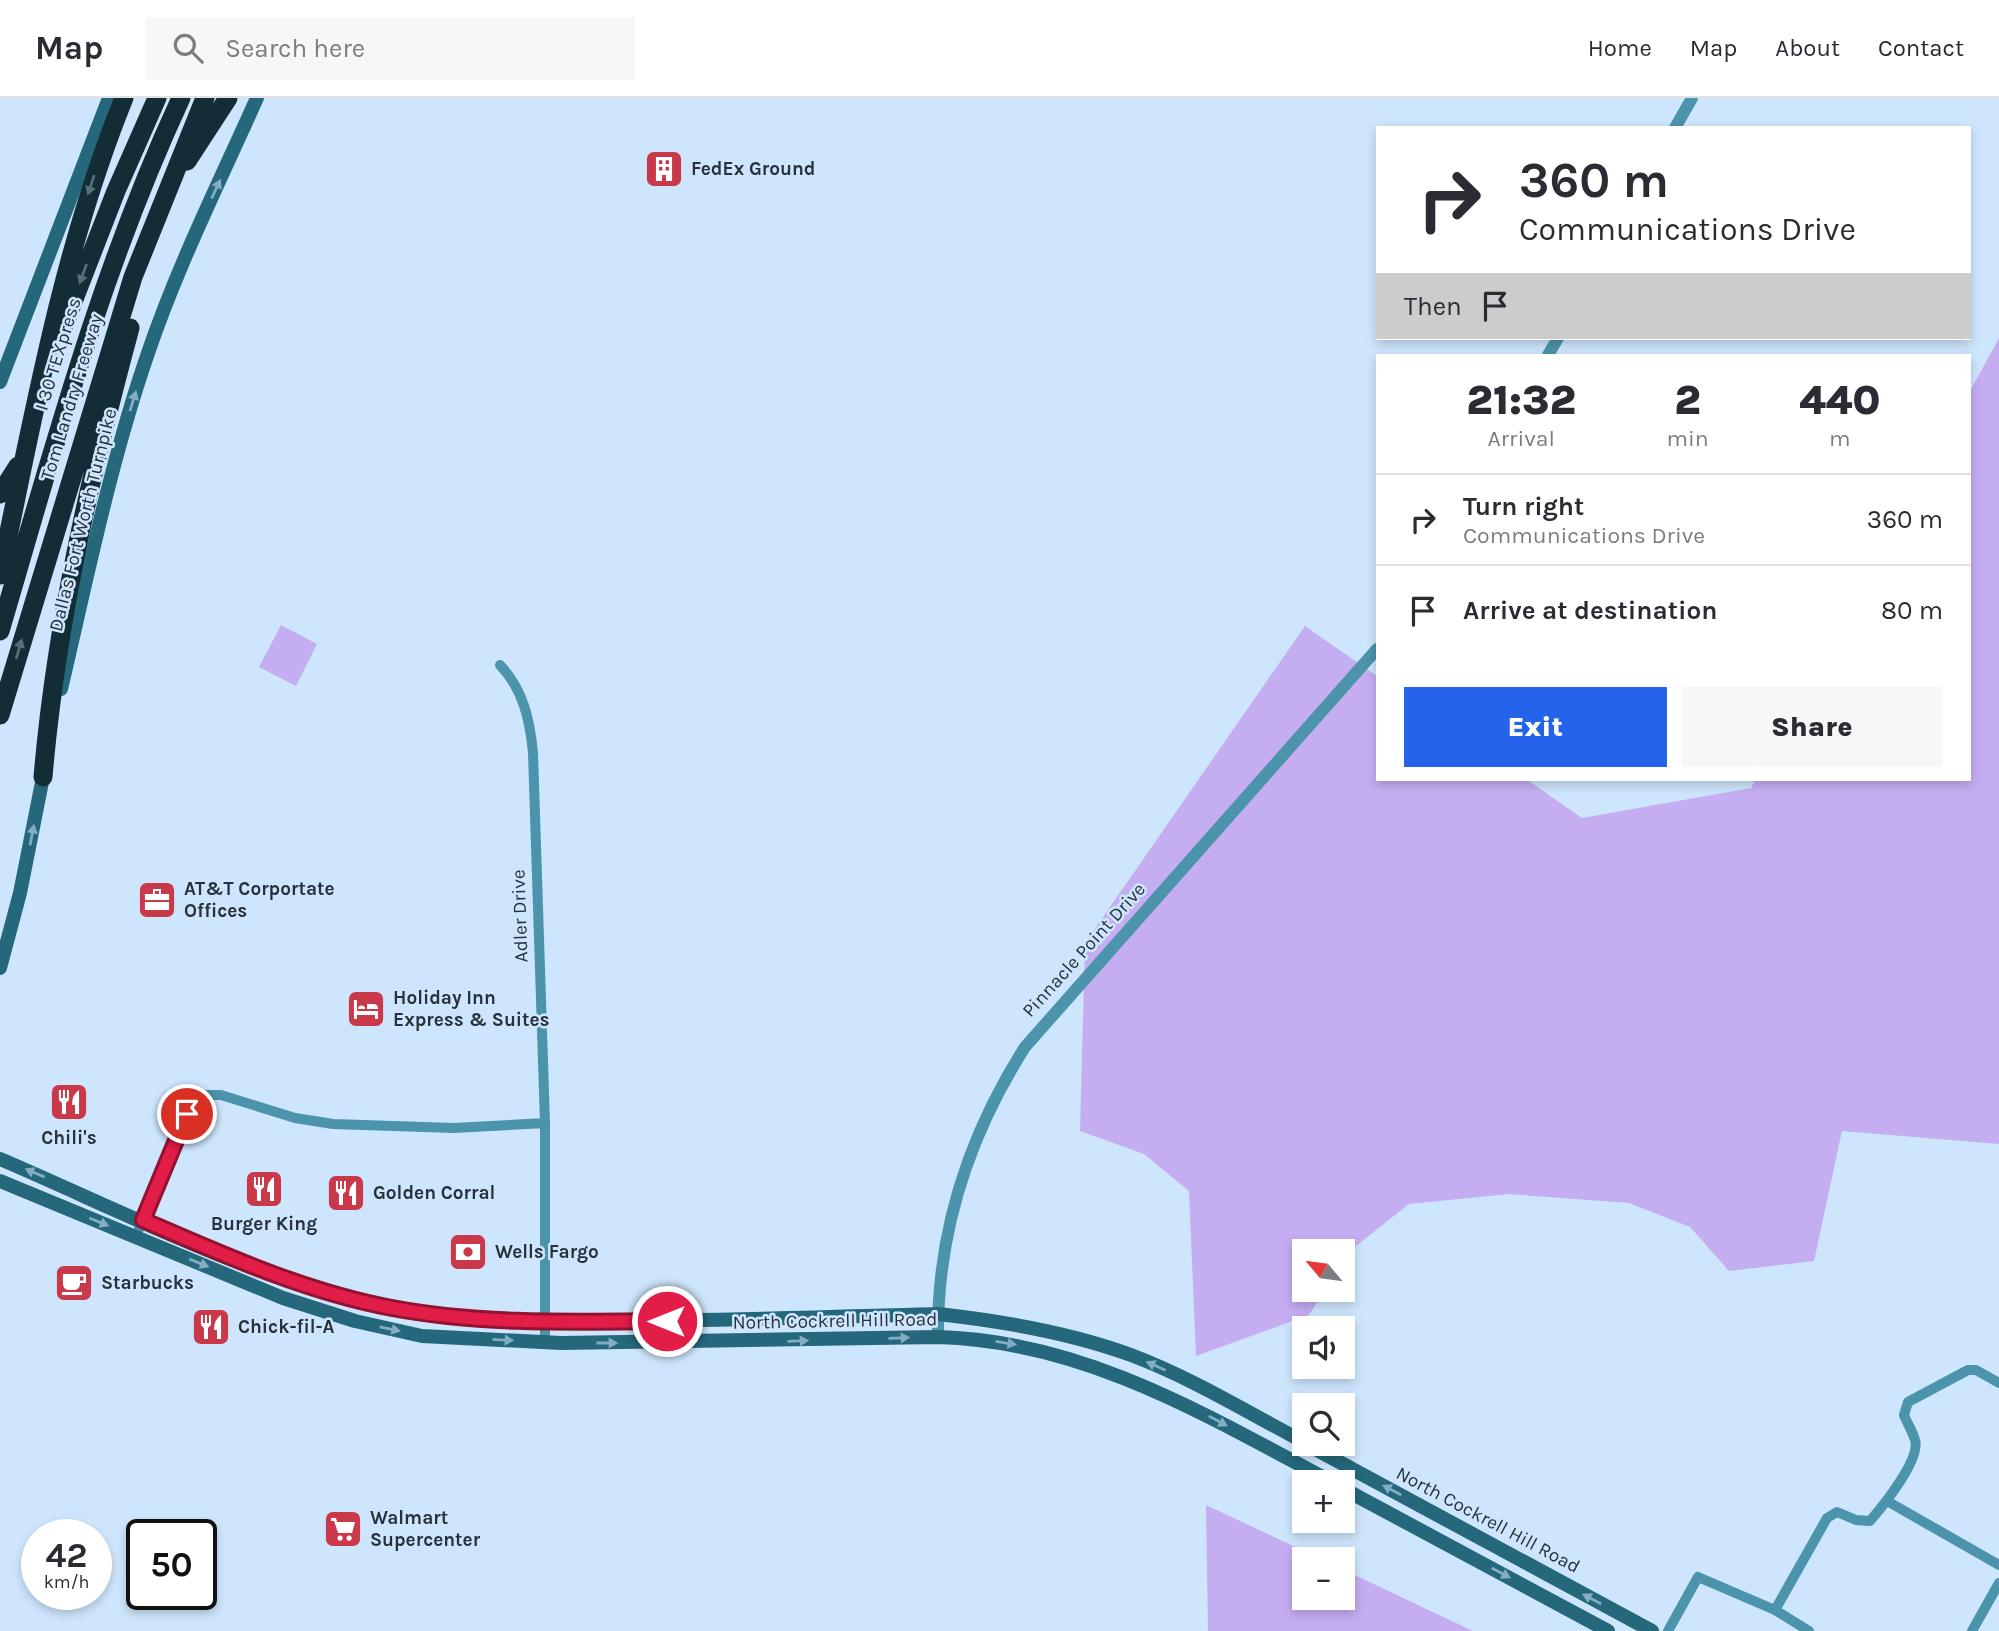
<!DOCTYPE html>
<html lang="en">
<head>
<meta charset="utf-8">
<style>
  body { margin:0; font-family:Karla,sans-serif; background:#f7f7f7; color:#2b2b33; height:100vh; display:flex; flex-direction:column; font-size:26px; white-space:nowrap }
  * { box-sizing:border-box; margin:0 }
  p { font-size:23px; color:#7c7c81 }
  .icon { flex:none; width:38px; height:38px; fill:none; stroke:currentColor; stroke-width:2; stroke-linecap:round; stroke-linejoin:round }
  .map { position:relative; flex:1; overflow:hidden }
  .details { position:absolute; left:1376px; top:256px; width:595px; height:427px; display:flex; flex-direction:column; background:#fff; border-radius:0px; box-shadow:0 4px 10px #0003 }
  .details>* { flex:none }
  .banner { position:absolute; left:1376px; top:28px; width:595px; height:214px; border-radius:0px; box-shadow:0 4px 10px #0003; background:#fff; color:#2b2b33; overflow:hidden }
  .needle { width:46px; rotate:299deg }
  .fabs { position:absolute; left:1292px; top:1141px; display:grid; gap:14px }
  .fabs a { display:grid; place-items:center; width:63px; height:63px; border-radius:0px; background:#fff; box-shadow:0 4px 10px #0003; font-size:35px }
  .speed { position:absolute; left:21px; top:1421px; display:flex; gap:14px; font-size:35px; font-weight:700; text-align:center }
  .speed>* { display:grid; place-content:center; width:91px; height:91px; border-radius:50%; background:#fff; box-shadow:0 4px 10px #0003; line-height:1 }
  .speed small { font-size:18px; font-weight:400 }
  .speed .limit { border:4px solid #111; border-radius:10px; background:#fff; color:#111 }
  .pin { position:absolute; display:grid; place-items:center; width:60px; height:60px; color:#fff; margin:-30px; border:4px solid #fff; border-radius:50%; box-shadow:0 2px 7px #0007 }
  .me { position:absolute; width:77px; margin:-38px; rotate:270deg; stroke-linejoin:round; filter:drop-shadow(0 0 5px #0008) }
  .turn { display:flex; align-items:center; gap:24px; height:147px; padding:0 28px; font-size:32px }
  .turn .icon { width:91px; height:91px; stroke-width:2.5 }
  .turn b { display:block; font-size:49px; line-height:60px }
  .then { display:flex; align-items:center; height:66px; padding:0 28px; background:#0003; gap:14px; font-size:26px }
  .eta { display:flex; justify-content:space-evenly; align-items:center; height:119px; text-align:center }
  .eta b { font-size:42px; font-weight:800; line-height:49px }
  .cta { display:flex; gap:14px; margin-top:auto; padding:14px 28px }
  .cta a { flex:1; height:80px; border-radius:0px; background:#2563eb; color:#fff; font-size:28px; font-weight:800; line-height:80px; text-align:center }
  .cta a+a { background:#f7f7f7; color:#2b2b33 }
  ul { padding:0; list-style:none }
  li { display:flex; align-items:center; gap:21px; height:91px; padding:0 28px; border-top:2px solid #e1e1e2 }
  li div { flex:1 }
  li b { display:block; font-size:26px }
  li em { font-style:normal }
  header { display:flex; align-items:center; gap:42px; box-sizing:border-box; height:98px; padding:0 35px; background:#fff; border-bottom:2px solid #e1e1e2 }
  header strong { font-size:33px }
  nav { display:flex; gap:38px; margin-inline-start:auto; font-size:24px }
  .search { width:490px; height:63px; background:#f7f7f7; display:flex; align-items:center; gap:18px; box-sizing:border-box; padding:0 24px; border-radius:0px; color:#7c7c81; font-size:26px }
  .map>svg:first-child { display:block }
  .green { fill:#c5adf2 }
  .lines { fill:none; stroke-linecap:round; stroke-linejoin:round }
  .minor { stroke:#4b94ab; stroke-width:10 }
  .tertiary { stroke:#4b94ab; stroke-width:12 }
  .secondary { stroke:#25687c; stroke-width:14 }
  .motorway { stroke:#132d36; stroke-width:19 }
  .oneway { fill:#546e7c }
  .oneway2 { fill:#82adc3 }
  .route-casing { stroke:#92132f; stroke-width:18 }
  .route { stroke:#e11d48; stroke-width:12 }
  .labels { text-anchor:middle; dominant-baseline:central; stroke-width:5; stroke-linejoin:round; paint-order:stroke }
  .poi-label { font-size:19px; font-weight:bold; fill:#28313a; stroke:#cee6fd; text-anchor:start }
  .street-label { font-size:19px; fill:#28313a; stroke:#cee6fd }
</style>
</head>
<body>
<header>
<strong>Map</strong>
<div class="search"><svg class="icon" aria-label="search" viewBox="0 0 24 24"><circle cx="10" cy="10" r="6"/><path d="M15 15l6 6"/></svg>Search here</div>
<nav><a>Home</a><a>Map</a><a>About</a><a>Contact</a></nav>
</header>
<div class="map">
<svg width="1999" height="1533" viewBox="0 0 1999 1533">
  <rect width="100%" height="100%" fill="#cee6fd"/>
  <path class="green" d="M1999,240V1046L1842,1033L1814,1163L1729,1173L1690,1129L1629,1105L1509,1096L1409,1106L1351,1152L1342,1166V1153H1304V1192H1325L1309,1217L1196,1258L1189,1093L1144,1056L1080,1033L1085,845L1305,528L1377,578V681H1526L1582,720L1751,690L1756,681H1969V295Z
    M281,527L317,546L296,588L259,569Z
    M1206,1407L1321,1461H1304V1500H1342V1471L1473,1533H1208Z"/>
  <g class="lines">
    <path class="minor" d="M500,567C523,591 530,622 533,655L545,1025V1244
      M139,1131L187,1016L201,997H221L295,1020L333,1026L454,1030L545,1025
      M1887,1403L1999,1467
      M1775,1512L1827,1420L1837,1414L1856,1422L1870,1423C1883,1408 1921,1361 1915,1342C1913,1334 1907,1325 1904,1317L1908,1304L1968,1272H1976L1999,1285
      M1668,1533L1698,1479L1775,1512L1809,1533
      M1972,1533L1999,1485"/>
    <path class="tertiary" d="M1675,30L1692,0
      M1548,257L1558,240
      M938,1239C937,1133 969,1037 1025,949L1377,551"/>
    <path class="secondary" d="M0,284L109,0
      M61,591C87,480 110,366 147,258C177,169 219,85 257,0
      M0,870L20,795L45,669
      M0,1061C126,1115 254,1182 389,1210C462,1224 536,1223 610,1223C719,1223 829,1219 938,1216C1002,1223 1071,1235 1131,1257C1192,1280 1247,1314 1304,1344
      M0,1083L283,1200L355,1223L422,1238L561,1245L938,1239C1084,1243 1206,1317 1332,1384
      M1306,1346L1652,1533
      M1342,1390L1608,1533"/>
    <path class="motorway" d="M187,63L228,0
      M62,232L116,93L157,0
      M0,396L18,368
      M0,477C34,316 62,153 124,0
      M0,533C54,350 100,174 181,0
      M0,617L133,179L205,0
      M43,679C56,526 90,378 130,230"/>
  </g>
  <defs><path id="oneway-solid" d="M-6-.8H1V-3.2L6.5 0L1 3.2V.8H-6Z" transform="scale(1.75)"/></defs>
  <g class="oneway">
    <use href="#oneway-solid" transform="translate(91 87) rotate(108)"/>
    <use href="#oneway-solid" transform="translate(83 176) rotate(110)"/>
    <use href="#oneway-solid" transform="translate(19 551) rotate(-74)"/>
  </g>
  <g class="oneway2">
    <use href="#oneway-solid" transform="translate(216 91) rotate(-65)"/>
    <use href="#oneway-solid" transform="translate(133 303) rotate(-73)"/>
    <use href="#oneway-solid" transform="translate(32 737) rotate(-79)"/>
    <use href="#oneway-solid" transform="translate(35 1075) rotate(-157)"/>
    <use href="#oneway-solid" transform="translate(99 1124) rotate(22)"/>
    <use href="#oneway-solid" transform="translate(199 1165) rotate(22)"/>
    <use href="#oneway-solid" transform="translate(390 1231) rotate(12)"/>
    <use href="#oneway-solid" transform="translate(899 1240) rotate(-2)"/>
    <use href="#oneway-solid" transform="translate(503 1242) rotate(3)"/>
    <use href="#oneway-solid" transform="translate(798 1243) rotate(-2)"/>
    <use href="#oneway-solid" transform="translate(607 1245)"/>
    <use href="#oneway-solid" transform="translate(1006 1245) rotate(9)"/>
    <use href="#oneway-solid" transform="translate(1156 1268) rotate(-156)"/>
    <use href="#oneway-solid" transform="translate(1218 1323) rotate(28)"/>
    <use href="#oneway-solid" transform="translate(1392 1392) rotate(-152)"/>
    <use href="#oneway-solid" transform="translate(1501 1475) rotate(28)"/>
    <use href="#oneway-solid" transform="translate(1592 1501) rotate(-152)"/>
  </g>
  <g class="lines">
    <g class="route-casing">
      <path id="route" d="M187,1016L143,1122C224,1157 306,1194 392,1210C483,1227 576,1224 667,1223"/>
    </g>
    <use href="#route" class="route"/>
  </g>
  <defs>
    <g id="building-square" transform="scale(2.0125)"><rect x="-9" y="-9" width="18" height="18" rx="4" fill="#c93949" stroke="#cee6fd"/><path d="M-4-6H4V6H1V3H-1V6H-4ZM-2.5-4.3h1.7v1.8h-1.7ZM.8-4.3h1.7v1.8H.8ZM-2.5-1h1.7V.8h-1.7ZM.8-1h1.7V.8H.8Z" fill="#fff"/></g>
    <g id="office-square" transform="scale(2.0125)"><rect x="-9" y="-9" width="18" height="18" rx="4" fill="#c93949" stroke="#cee6fd"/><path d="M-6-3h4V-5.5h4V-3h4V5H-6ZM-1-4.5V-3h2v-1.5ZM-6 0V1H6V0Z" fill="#fff"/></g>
    <g id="hotel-square" transform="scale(2.0125)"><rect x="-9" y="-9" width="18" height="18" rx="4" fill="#c93949" stroke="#cee6fd"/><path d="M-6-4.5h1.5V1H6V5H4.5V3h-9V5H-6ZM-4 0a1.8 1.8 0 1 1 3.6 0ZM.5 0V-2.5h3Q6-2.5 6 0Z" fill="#fff"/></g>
    <g id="restaurant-square" transform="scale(2.0125)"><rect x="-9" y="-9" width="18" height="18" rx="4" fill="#c93949" stroke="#cee6fd"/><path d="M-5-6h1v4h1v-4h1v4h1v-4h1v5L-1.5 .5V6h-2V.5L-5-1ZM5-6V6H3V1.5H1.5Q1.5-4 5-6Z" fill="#fff"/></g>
    <g id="bank-square" transform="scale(2.0125)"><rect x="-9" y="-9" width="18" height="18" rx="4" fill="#c93949" stroke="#cee6fd"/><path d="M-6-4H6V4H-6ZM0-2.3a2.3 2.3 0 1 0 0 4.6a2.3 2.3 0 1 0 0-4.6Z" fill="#fff"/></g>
    <g id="cafe-square" transform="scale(2.0125)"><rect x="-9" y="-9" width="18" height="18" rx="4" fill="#c93949" stroke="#cee6fd"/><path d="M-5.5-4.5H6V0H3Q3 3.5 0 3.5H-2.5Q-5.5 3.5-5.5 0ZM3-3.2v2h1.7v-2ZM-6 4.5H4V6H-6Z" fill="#fff"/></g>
    <g id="supermarket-square" transform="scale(2.0125)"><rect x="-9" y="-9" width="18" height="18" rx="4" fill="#c93949" stroke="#cee6fd"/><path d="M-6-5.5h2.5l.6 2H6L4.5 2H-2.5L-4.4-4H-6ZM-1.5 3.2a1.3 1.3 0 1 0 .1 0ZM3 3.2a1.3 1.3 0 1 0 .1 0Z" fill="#fff"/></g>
  </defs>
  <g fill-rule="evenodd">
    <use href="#building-square" x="664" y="71"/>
    <use href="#office-square" x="157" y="802"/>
    <use href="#hotel-square" x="366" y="911"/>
    <use href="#restaurant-square" x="69" y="1004"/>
    <use href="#restaurant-square" x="264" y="1091"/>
    <use href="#restaurant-square" x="346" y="1095"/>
    <use href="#bank-square" x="468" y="1154"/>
    <use href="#cafe-square" x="74" y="1185"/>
    <use href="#restaurant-square" x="211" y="1229"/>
    <use href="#supermarket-square" x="343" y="1431"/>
  </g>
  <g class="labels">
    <g class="poi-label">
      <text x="691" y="71">FedEx Ground</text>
      <text x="184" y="791">AT&amp;T Corportate<tspan x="184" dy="22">Offices</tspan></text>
      <text x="393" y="900">Holiday Inn<tspan x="393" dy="22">Express &amp; Suites</tspan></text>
      <text x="69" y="1040" text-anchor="middle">Chili's</text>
      <text x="373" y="1095">Golden Corral</text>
      <text x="264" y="1126" text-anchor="middle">Burger King</text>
      <text x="495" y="1154">Wells Fargo</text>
      <text x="101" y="1185">Starbucks</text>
      <text x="238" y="1229">Chick-fil-A</text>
      <text x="370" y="1420">Walmart<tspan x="370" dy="22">Supercenter</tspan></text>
    </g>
    <g class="street-label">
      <text transform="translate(58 256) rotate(-73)">I 30 TEXpress</text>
      <text transform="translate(72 299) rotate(-73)">Tom Landry Freeway</text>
      <text transform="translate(83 422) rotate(-76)">Dallas Fort Worth Turnpike</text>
      <text transform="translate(520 818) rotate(-92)">Adler Drive</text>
      <text transform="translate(1084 852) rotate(-48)">Pinnacle Point Drive</text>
      <text transform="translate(835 1223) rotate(-1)">North Cockrell Hill Road</text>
      <text transform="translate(1488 1422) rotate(28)">North Cockrell Hill Road</text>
    </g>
  </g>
</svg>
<div class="fabs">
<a><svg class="needle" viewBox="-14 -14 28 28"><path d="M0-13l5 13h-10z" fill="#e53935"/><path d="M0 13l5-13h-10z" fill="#7c7c81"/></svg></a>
<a><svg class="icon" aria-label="sound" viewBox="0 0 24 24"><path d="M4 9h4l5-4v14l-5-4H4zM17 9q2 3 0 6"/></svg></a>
<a><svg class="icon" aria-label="search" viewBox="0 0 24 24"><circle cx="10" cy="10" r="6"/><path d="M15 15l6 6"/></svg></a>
<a>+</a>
<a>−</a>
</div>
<div class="speed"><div>42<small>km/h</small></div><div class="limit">50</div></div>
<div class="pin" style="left:187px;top:1016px;background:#d93025"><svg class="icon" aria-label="arrive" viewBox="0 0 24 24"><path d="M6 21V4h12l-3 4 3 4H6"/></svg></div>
<svg class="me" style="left:667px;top:1223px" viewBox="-20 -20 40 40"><circle r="17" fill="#e11d48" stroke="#fff" stroke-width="3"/><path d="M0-11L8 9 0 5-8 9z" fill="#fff"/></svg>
<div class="banner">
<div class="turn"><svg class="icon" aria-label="right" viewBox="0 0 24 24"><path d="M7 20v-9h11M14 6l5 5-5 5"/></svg><div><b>360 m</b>Communications Drive</div></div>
<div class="then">Then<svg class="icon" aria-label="arrive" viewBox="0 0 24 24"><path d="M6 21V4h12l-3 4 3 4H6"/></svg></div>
</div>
<section class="details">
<div class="eta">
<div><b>21:32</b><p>Arrival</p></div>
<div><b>2</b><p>min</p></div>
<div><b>440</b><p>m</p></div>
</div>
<ul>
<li><svg class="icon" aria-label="right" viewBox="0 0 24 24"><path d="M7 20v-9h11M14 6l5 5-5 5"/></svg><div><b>Turn right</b><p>Communications Drive</p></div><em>360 m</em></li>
<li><svg class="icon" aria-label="arrive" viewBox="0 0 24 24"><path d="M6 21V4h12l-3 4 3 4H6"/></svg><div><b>Arrive at destination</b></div><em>80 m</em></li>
</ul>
<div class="cta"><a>Exit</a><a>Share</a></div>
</section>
</div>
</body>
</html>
